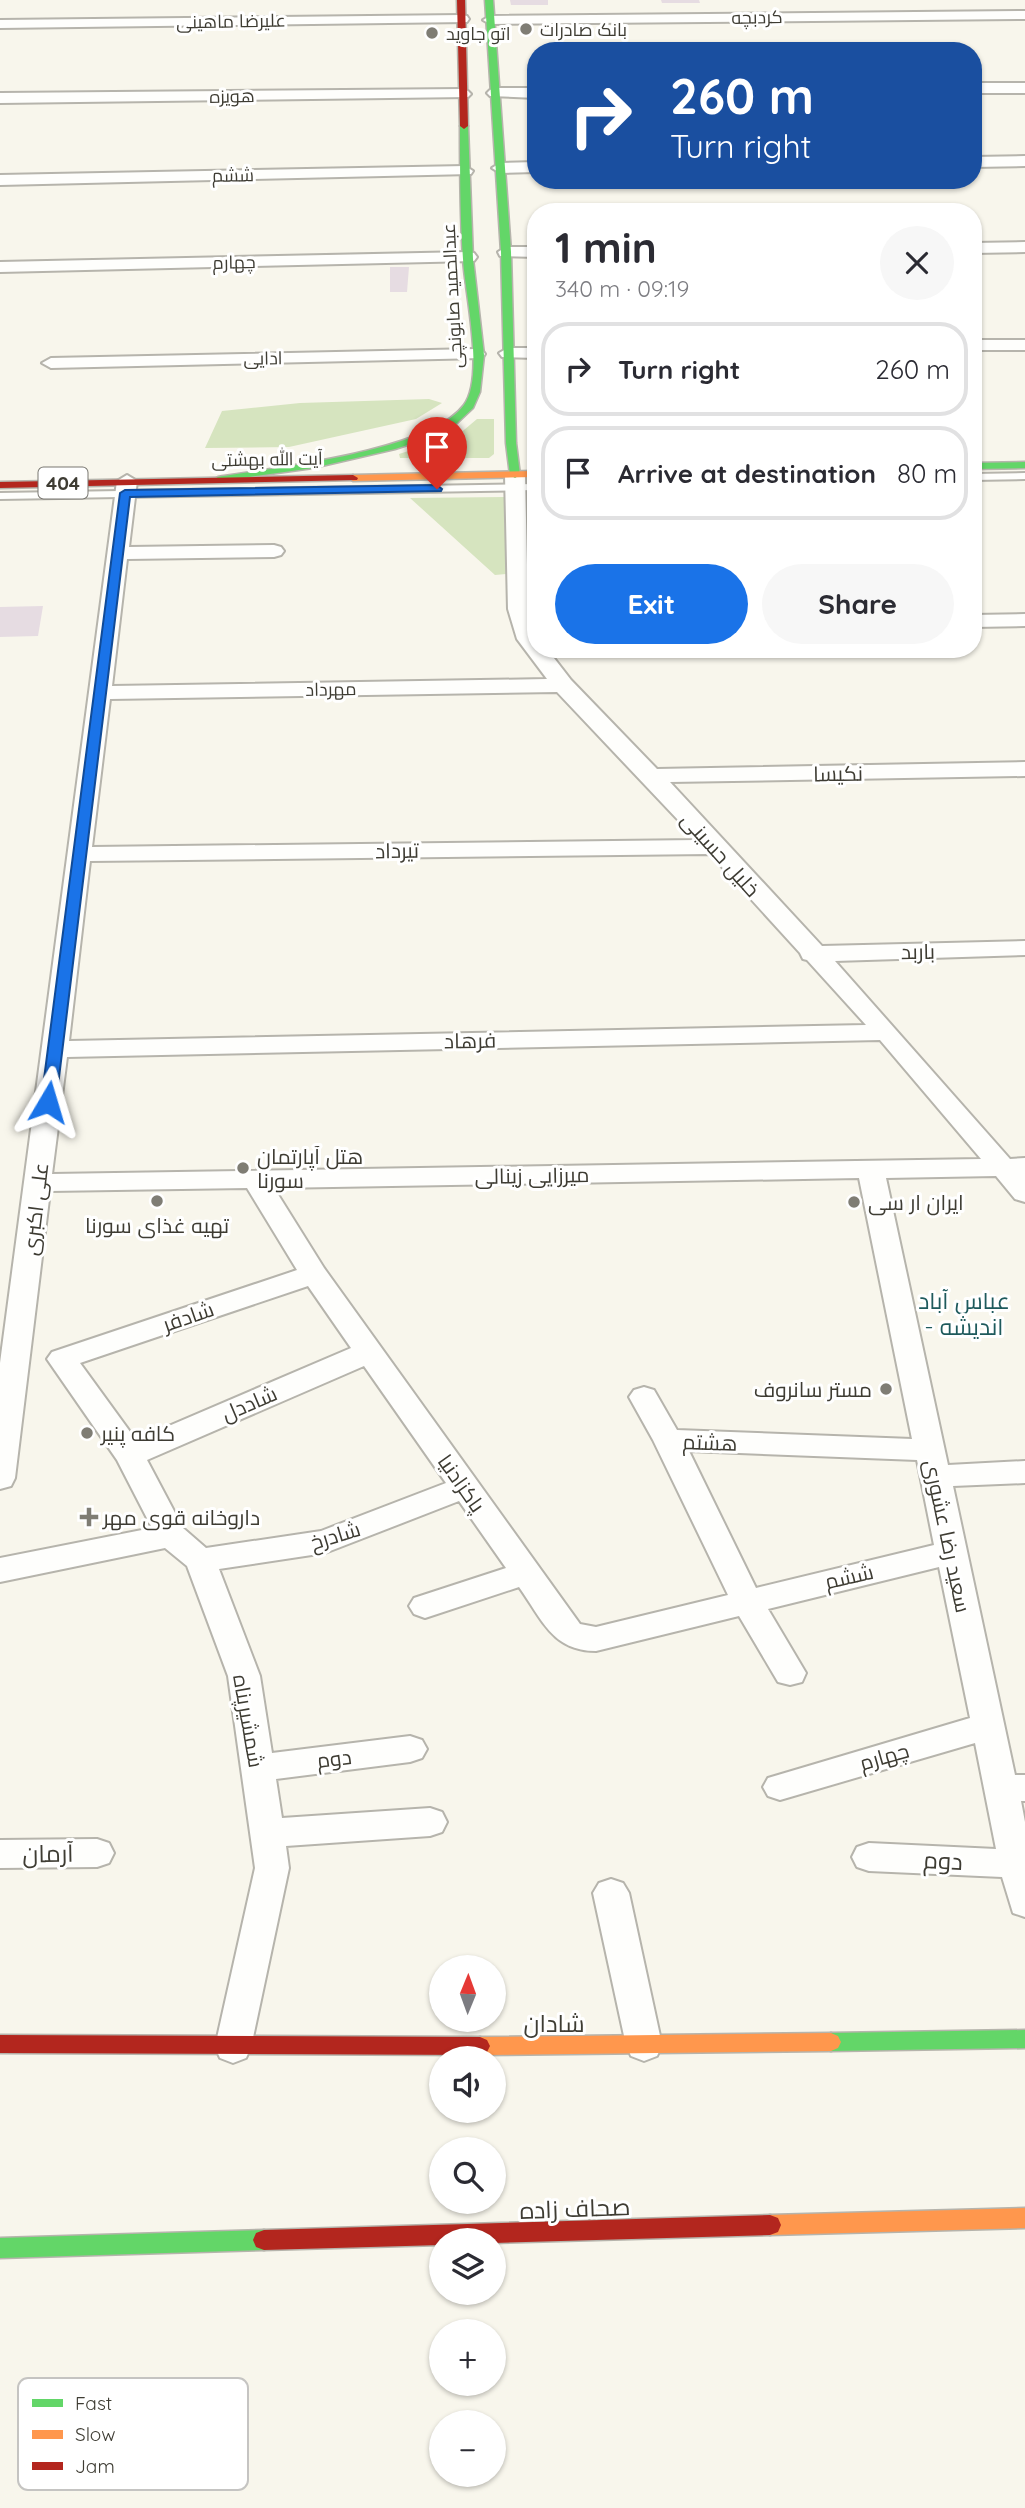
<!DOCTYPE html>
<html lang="en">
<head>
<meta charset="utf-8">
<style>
  body { margin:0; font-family:Quicksand,Cairo,sans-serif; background:#f7f7f7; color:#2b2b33; height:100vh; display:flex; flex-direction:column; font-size:26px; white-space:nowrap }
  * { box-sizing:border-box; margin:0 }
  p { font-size:23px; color:#7c7c81 }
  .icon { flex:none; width:38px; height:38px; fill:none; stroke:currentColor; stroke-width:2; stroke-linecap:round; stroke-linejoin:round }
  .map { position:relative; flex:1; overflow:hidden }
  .sheet { position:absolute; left:527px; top:203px; width:455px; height:455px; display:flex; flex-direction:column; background:#fff; border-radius:28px; box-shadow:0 2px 5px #0004 }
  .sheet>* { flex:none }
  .banner { position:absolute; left:527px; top:42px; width:455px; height:147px; border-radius:28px; box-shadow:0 2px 5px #0004; background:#1a4fa0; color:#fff; overflow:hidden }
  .needle { width:46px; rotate:1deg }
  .controls { position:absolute; left:429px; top:1955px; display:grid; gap:14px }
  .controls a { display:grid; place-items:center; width:77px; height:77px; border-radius:50%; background:#fff; box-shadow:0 2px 5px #0004; font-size:35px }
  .pin { position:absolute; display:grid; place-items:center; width:60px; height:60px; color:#fff; margin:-72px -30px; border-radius:50% 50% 50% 0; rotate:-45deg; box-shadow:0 0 7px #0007 }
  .pin .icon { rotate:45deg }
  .me { position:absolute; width:77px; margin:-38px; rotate:7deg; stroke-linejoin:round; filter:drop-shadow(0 0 5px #0008) }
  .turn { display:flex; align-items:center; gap:24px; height:147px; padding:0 28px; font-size:32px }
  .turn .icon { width:91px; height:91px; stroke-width:2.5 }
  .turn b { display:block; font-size:49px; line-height:60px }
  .round { display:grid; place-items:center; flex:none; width:74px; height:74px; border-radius:37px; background:#f7f7f7 }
  .headline { display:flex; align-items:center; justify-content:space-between; height:119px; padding:0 28px }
  h1 { font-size:42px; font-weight:700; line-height:52px }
  .button { display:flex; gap:14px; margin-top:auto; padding:14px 28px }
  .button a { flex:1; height:80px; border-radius:42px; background:#1a73e8; color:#fff; font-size:28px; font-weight:700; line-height:80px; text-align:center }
  .button a+a { background:#f7f7f7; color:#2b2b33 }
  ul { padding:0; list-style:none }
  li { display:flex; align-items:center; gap:21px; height:94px; margin:0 14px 10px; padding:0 14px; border:4px solid #e1e1e2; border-radius:28px }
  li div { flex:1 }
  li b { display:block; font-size:26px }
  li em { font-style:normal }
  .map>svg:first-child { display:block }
  .green { fill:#d6e4bf }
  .building { fill:#e6dce2 }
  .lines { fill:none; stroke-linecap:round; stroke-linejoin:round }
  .lane-casing { stroke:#b6b4ac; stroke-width:4 }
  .street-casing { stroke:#b6b4ac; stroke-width:4 }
  .fast-casing { stroke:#b6b4ac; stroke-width:3 }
  .slow-casing { stroke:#b6b4ac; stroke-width:3 }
  .jam-casing { stroke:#b6b4ac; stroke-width:3 }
  .lane { fill:#fefefc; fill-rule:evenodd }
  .street { fill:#fefefc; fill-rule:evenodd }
  .fast { fill:#63d668; fill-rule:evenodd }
  .slow { fill:#ff974d; fill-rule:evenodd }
  .jam { fill:#b3261e; fill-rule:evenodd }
  .route { fill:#1a73e8; stroke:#114b97; stroke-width:2 }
  .poi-dot { fill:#7f7d74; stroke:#fff; stroke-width:2.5 }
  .labels { text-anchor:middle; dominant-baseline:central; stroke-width:6; stroke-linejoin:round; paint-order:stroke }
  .far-street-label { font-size:18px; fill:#3e3c33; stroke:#fff }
  .far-poi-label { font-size:18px; fill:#3e3c33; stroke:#fff; text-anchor:start }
  .shield { fill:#fff; stroke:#787670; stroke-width:2 }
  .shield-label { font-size:19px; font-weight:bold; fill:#3e3c33 }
  .street-label { font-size:21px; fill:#3e3c33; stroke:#fff }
  .poi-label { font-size:21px; fill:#3e3c33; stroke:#fff; text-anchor:start }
  .neighbourhood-label { font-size:23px; fill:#1e5a5c; stroke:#fff }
  .near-street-label { font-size:24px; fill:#3e3c33; stroke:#fff }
  .key { fill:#fff; stroke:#c5c4c2; stroke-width:2 }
  .key-label { font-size:19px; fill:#3e3c33 }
</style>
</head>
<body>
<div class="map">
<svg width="1025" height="2508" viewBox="0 0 1025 2508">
  <rect width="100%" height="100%" fill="#f8f6ec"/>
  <path class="green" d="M429,399L442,403L416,419L289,447L205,448L222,411L300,403Z
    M477,419H494V454L489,458H400L399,454L458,435Z
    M504,497L506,574L495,575L410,498Z"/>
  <path class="building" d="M510,0H548V5H511Z
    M661,0H699L700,3H662Z
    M390,267H409L407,292H390Z
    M43,606L38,636L0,637V607Z"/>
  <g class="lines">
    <g class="lane-casing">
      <path id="lane" d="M1025,473V479L973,480V474Z
        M536,484V490L0,499V493Z"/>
    </g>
    <g class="street-casing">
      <path id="street" d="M1025,11V19L490,24L483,20L490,16Z
        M462,15L467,16L469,19L467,22L0,28V20Z
        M973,83H1025V93H973Z
        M495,88H536V98L490,96L487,93L490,90Z
        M463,89L468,91L471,94L468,97L0,103V93Z
        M1025,156V166L973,167V157Z
        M536,162V172L500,173L492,168L500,163Z
        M465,166L473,171L471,174L0,185V175Z
        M1025,242V252L973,253V243Z
        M506,247H536V257L500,256L498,252Z
        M468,252L474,253L477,257L474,261L0,272V262Z
        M973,340H1025V350H973Z
        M508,348H536V358L502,357L499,353Z
        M476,349L482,350L485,354L482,358L51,368L42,363L51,358Z
        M515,469L525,475L528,609L536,630V649H547L571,680L657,769L1025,762V776L670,782L822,946L1025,941V955L835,961L1010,1159L1025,1158V1202L1015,1199L996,1176L886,1178L948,1465L1025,1461V1483L953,1486L1015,1775H1025V1801H1021L1025,1822V1917L1013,1913L1002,1877L869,1871L857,1867L852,1857L857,1847L869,1843L996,1849L975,1743L780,1800L768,1796L763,1787L768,1778L970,1718L939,1567L768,1609L806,1673L802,1682L790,1685L778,1682L739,1616L596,1651C552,1651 542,1619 519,1587L425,1618L414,1614L409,1606L414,1598L506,1568L459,1501L325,1553L219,1569L260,1676L272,1753L410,1736L422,1740L427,1749L422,1758L410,1762L276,1779L282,1818L430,1808L442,1812L447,1822L442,1832L430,1836L286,1846L289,1868L251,2047L246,2058L233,2063L220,2058L215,2047L255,1868L228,1676L187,1566L165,1548L0,1582V1558L152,1528L117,1460L47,1359L52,1352L297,1270L247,1188L50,1191L15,1478L11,1486L0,1489V1363L117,481L127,475L137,481L129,547L274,545L281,547L284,551L281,555L274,557L127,559L112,686L547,679L517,639L508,609L505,475ZM557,692L697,840L92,847L110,699ZM710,854L800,953L803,959L807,960L866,1025L69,1041L90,861ZM880,1040L981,1159L52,1174L67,1057ZM859,1178L912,1439L677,1430L654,1390L644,1387L634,1390L629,1397L653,1440L728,1595L596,1627L580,1624L324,1268L274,1188ZM308,1286L351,1348L136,1440L80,1363ZM364,1366L446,1483L321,1531L206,1548L183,1528L147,1460ZM689,1451L917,1460L934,1545L756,1588Z
        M1025,614V626L973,627V615Z
        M97,1839L109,1843L114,1853L109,1863L97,1867L0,1868V1840Z
        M611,1879L623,1883L629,1893L662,2045L657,2056L644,2061L631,2056L626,2045L593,1893L599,1883Z"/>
    </g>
    <g class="fast-casing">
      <path id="fast" d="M485,0H493L511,252L516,443L520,475L515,478L510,475L506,443L501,252Z
        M464,123L468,126L473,259L484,355L480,392L473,408L456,424L429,438L395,449L313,468L214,482L213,480L218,477C274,468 430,451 464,405C485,376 465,294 463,259C460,214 460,170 460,126Z
        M1025,462V468L973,469V463Z
        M1025,2030V2048L831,2051L824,2048L821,2042L824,2036L831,2033Z
        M264,2230L272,2233L275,2240L272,2247L264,2250L0,2258V2238Z"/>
    </g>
    <g class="slow-casing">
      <path id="slow" d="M536,471V477L353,481L348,478L353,475Z
        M831,2033L838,2036L841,2042L838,2048L831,2051L480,2055L473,2052L470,2046L473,2040L480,2037Z
        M1025,2208V2228L770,2235L762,2232L759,2225L762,2218L770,2215Z"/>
    </g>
    <g class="jam-casing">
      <path id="jam" d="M457,0H465L468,126L464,129L460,126Z
        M353,475L358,478L357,480L0,488V482Z
        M0,2035L480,2037L487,2040L490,2046L487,2052L480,2055L0,2053Z
        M770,2215L778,2218L781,2225L778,2232L770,2235L494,2243V2240H441V2245L264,2250L256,2247L253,2240L256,2233L264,2230Z"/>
    </g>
    <use href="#lane" class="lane"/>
    <use href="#street" class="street"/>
    <use href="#fast" class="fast"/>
    <use href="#slow" class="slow"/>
    <use href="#jam" class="jam"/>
  </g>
  <path class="route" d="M437,485L442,489L441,491L130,497L56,1102L48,1107L43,1106L41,1102L120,493L125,490Z"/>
  <g class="poi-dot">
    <circle cx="526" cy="29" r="7"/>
    <circle cx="432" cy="33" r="7"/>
    <circle cx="243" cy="1168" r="7"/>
    <circle cx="157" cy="1201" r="7"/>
    <circle cx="854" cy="1202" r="7"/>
    <circle cx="886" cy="1389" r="7"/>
    <circle cx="87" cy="1433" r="7"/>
    <path d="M85.5 1506.5h7v7h7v7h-7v7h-7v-7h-7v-7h7z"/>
  </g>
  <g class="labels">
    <g class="far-street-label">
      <text transform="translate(757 17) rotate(-1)">کردبچه</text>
      <text transform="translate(231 21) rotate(-1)">علیرضا ماهینی</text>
      <text transform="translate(232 96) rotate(-1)">هویزه</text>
      <text transform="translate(233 175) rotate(-1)">ششم</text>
      <text transform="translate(234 262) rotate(-1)">چهارم</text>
      <text transform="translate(452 296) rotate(-93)">عبدالحمید صابونچی</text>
      <text transform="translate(263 358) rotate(-1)">ادایی</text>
      <text transform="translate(267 459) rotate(-1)">آیت الله بهشتی</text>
      <text transform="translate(331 689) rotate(-1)">مهرداد</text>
    </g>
    <g class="far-poi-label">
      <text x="540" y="29">بانک صادرات</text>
      <text x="446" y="33">اتو جاوید</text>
    </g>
    <rect class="shield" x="38.5" y="467.5" width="49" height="31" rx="5"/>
    <g class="shield-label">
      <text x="63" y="483">404</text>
    </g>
    <g class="street-label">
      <text transform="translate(838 773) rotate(-1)">نکیسا</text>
      <text transform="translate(397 850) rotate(-1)">تیرداد</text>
      <text transform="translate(721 854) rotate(48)">خلیل حسینی</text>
      <text transform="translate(918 951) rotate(-1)">باربد</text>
      <text transform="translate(470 1040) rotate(-1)">فرهاد</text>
      <text transform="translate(532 1175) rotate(-1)">میرزایی زینالی</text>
      <text transform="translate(35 1209) rotate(-83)">علی‌ اکبری</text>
      <text transform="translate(188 1316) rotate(-19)">شادفر</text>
      <text transform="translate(249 1403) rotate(-23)">شاددل</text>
      <text transform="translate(710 1442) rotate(2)">هشتم</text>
      <text transform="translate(462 1483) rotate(55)">پاکزادنیا</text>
      <text transform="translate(335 1535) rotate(-17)">شادرخ</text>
      <text transform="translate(948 1536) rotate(78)">سعید رضا عشوری</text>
      <text transform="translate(849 1576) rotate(-13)">ششم</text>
      <text transform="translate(249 1721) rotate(80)">شمشیرپناه</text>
      <text transform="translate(884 1756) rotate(-16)">چهارم</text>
      <text transform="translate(334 1758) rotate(-7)">دوم</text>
    </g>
    <g class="poi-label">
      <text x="257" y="1156">هتل آپارتمان<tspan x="257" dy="24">سورنا</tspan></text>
      <text x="868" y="1202">ایران ار سی</text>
      <text x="157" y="1225" text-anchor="middle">تهیه غذای سورنا</text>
      <text x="872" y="1389" text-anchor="end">مستر سانروف</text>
      <text x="101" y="1433">کافه پنیر</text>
      <text x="103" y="1517">داروخانه قوی مهر</text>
    </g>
    <g class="neighbourhood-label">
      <text x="964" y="1300">عباس آباد<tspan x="964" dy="26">- اندیشه</tspan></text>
    </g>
    <g class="near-street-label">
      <text transform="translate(48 1853) rotate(-1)">آرمان</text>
      <text transform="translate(943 1860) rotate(3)">دوم</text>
      <text x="554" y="2023">شادان</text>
      <text transform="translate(575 2208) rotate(-2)">صحاف زاده</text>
    </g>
  </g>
  <rect x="18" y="2378" width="230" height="112" rx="10" class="key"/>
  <rect x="32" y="2399" width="31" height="8" fill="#63d668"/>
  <rect x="32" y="2430" width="31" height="9" fill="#ff974d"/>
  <rect x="32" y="2462" width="31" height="8" fill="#b3261e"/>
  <g class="key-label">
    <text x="75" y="2410">Fast</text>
    <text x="75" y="2441">Slow</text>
    <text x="75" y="2473">Jam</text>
  </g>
</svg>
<div class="controls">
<a><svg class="needle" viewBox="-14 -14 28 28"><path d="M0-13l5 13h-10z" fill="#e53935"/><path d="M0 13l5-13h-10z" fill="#7c7c81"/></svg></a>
<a><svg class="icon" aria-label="sound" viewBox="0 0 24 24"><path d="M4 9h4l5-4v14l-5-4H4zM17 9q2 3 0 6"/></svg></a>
<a><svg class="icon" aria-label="search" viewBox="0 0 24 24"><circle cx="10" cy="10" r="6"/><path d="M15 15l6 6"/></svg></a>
<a><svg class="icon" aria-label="layers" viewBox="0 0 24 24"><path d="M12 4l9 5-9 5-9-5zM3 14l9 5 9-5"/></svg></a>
<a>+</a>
<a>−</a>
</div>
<div class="pin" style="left:437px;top:489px;background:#d93025"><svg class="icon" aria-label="arrive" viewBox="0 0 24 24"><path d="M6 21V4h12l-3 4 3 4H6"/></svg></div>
<svg class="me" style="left:48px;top:1102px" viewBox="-20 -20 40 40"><path d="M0-17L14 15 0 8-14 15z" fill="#1a73e8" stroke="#fff" stroke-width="4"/></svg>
<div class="banner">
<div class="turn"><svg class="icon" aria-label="right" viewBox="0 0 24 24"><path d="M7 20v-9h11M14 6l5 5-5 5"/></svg><div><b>260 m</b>Turn right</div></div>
</div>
<section class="sheet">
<div class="headline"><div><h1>1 min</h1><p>340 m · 09:19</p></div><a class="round"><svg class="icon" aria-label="close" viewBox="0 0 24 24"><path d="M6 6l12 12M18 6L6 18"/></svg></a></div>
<ul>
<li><svg class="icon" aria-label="right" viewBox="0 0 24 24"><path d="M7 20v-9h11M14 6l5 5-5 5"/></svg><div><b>Turn right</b></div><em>260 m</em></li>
<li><svg class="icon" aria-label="arrive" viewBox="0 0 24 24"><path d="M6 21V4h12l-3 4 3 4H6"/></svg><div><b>Arrive at destination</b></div><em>80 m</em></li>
</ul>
<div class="button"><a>Exit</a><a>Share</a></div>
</section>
</div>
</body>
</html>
